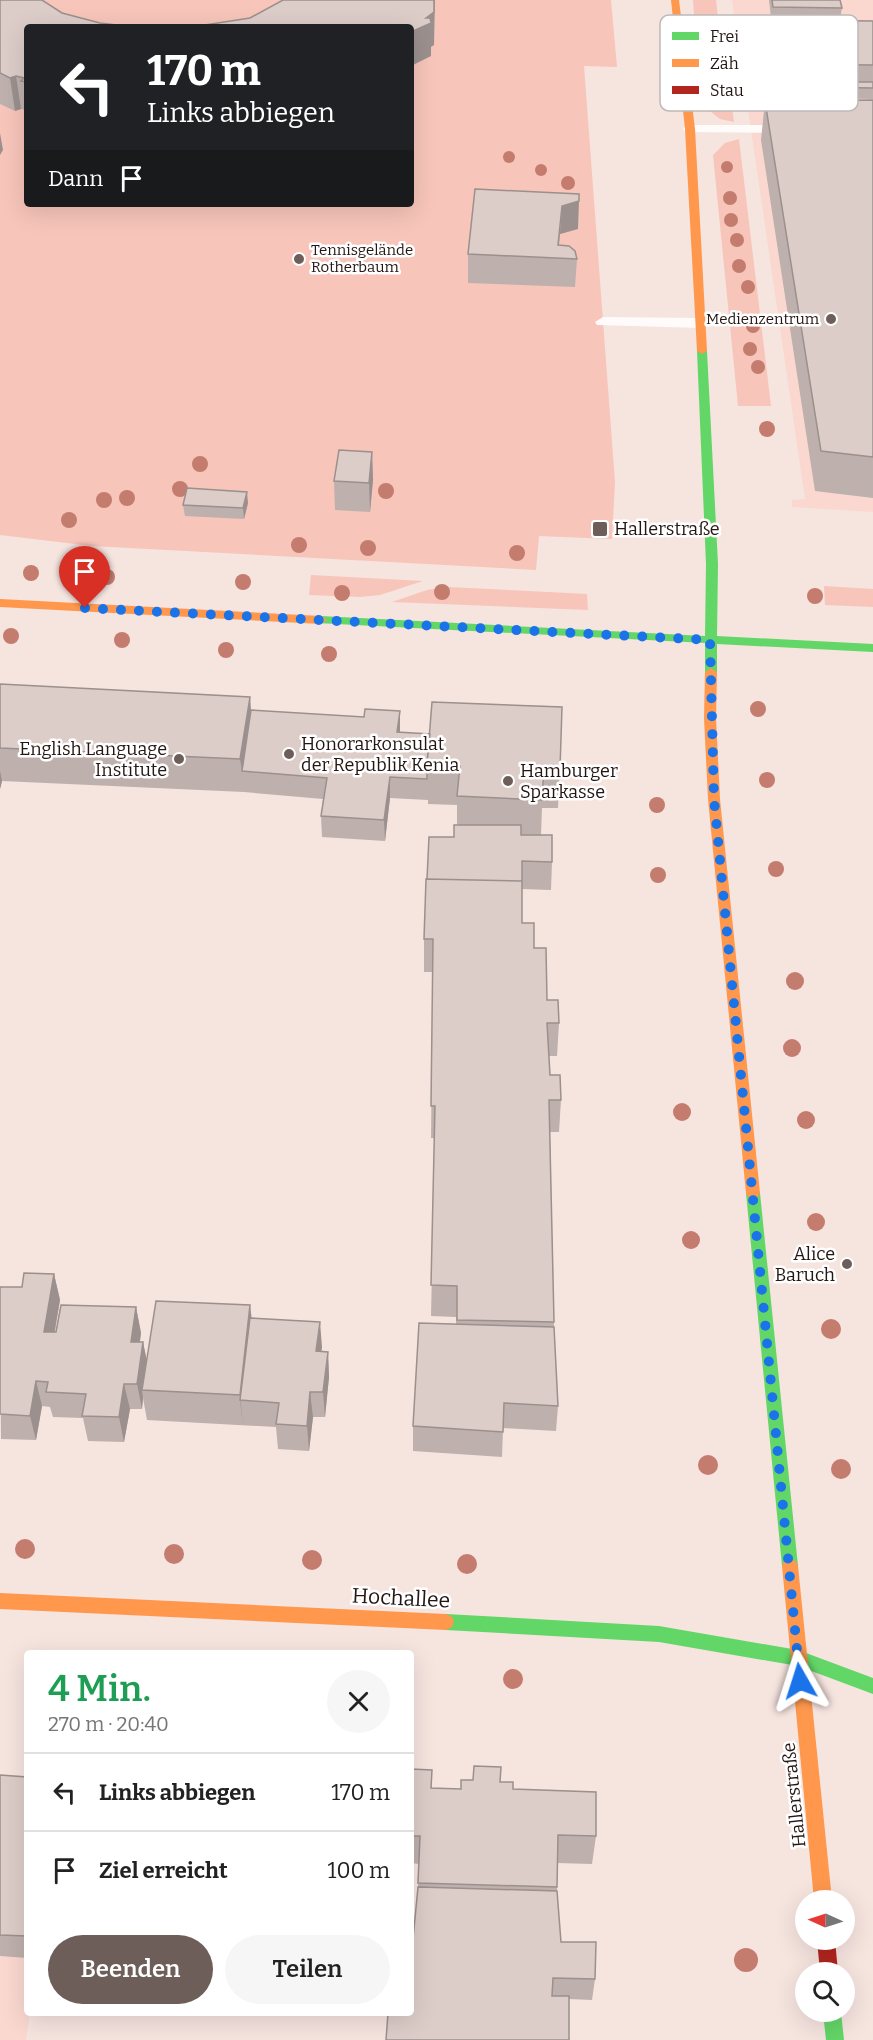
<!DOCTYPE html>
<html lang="de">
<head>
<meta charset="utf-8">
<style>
  body { margin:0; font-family:Bitter,serif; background:#f6f6f6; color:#222; height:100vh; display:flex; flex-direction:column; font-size:22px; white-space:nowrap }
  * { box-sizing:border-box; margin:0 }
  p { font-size:20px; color:#767676 }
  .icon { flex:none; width:33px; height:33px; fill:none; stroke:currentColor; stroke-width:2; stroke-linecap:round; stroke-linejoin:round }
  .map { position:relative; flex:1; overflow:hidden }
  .drawer { position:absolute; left:24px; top:1650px; width:390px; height:366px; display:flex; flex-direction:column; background:#fff; border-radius:6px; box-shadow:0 6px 24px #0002 }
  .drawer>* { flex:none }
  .top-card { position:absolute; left:24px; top:24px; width:390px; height:183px; border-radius:6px; box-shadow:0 6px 24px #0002; background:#202124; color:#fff; overflow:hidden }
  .needle { width:39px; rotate:273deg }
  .controls { position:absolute; left:795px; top:1890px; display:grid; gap:12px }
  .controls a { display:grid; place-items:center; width:60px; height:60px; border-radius:50%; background:#fff; box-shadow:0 6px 24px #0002; font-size:30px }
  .pin { position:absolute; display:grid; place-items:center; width:51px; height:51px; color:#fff; margin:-62px -26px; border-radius:50% 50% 50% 0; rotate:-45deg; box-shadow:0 0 6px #0007 }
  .pin .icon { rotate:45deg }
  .me { position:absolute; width:66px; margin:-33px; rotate:354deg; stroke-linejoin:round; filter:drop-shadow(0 0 4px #0008) }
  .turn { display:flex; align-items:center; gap:21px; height:126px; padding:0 24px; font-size:27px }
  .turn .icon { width:78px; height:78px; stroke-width:2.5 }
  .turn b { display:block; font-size:42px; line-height:51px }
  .then { display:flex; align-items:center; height:57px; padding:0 24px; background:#0003; gap:12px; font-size:22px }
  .round { display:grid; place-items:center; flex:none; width:63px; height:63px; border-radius:32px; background:#f6f6f6 }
  .head { display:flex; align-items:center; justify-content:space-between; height:102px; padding:0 24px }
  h1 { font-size:36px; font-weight:600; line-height:45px; color:#1e9e55 }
  .cta { display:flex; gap:12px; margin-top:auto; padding:12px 24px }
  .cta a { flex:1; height:69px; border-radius:36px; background:#6e5e5a; color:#fff; font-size:24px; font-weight:600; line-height:69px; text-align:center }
  .cta a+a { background:#f6f6f6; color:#222 }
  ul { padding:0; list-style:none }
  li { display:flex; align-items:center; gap:18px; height:78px; padding:0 24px; border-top:2px solid #e0e0e0 }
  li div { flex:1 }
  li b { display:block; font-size:22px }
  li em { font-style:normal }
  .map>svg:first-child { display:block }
  .built { fill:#fad8d0 }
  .green { fill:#f7c5ba; fill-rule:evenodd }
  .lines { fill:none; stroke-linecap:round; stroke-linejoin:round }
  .lane { fill:#fefbfa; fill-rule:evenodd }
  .fast { fill:#63d668; fill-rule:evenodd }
  .slow { fill:#ff974d; fill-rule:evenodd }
  .jam { fill:#b3261e; fill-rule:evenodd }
  .tree { fill:#c37c6d }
  .wall { fill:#beb0ad }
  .shaded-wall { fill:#9b908d }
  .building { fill:#ddcdc9; stroke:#9b908d; stroke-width:1.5 }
  .route { stroke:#1a73e8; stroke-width:10; stroke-dasharray:0 18 }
  .poi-dot { fill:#6e5e5a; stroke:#fff; stroke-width:2 }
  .labels { text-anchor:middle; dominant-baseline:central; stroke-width:5; stroke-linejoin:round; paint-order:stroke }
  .far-poi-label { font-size:15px; fill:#241613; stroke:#fff; text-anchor:start }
  .poi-label { font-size:18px; fill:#241613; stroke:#fff; text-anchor:start }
  .street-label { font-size:18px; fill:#241613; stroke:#fff }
  .near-street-label { font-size:21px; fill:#241613; stroke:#fff }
  .key { fill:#fff; stroke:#bdb9b8; stroke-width:1.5 }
  .key-label { font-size:16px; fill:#241613 }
</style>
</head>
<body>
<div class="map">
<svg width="873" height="2040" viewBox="0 0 873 2040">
  <rect width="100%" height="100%" fill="#f6e4df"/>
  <path class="built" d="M732,0H873V512L792,507V500L805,499Z
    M0,1799L27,1801V2013H30L26,2040H0Z"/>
  <path class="green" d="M0,0H611L617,67L584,66L615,482L612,539L539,536L536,570L92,546L0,535ZM27,27H411V204H27Z
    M693,0H716L718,18L694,15Z
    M703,28H721L734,122L720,119L706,108L695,30Z
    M739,139L771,406H738L713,155L725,143Z
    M311,575L423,581L380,595L360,597L309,595Z
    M824,586L873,589V607L825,605Z
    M448,587L587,594L588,610L392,602L427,590Z"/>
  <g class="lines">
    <path class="lane" d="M690,125H791L798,129L791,133L685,132L683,129L685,126Z
      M603,317L701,318L709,323L701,328L597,325L595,322Z"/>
    <path class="fast" d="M702,348L707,351L718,564L717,636L873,644V652L717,644V672L711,676L705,672V643L317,623L315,620L321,616L705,636L706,564L697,351Z
      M753,1187L758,1189L760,1193L798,1566L796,1571L790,1573L784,1571L782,1566L746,1193L748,1189Z
      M446,1614L659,1626L798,1650L873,1678V1694L798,1666L659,1642L446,1630L440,1627L438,1622L440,1617Z
      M823,2012H841L844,2040H826Z"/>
    <path class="slow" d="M671,0H679L695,129L707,351L702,354L697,351L685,129Z
      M0,599L321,616L327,620L321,624L0,607Z
      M711,668L717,672L716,718L720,799L760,1193L758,1197L753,1199L748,1197L746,1193L708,799L704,718L705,672Z
      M790,1559L796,1561L798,1566L832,1900H814L782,1566L784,1561Z
      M0,1593L446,1614L452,1617L454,1622L452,1627L446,1630L0,1609Z"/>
    <path class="jam" d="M817,1940H835L838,1972H820Z"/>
  </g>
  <g class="tree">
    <circle cx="509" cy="157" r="6"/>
    <circle cx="727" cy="167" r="6"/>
    <circle cx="541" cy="170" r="6"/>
    <circle cx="568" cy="183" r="7"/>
    <circle cx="730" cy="198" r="7"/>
    <circle cx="731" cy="220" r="7"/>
    <circle cx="737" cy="240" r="7"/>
    <circle cx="739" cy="266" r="7"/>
    <circle cx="748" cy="287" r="7"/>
    <circle cx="753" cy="326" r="7"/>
    <circle cx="750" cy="349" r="7"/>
    <circle cx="758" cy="367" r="7"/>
    <circle cx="767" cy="429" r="8"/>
    <circle cx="200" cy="464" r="8"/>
    <circle cx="180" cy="489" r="8"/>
    <circle cx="386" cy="491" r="8"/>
    <circle cx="127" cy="498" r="8"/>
    <circle cx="104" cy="500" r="8"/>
    <circle cx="69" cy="520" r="8"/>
    <circle cx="299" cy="545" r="8"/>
    <circle cx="368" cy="548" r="8"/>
    <circle cx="517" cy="553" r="8"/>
    <circle cx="31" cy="573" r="8"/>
    <circle cx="107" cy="577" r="8"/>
    <circle cx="243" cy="582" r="8"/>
    <circle cx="442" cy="592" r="8"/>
    <circle cx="342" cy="593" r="8"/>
    <circle cx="815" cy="596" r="8"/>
    <circle cx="11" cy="636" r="8"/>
    <circle cx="122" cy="640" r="8"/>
    <circle cx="226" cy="650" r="8"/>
    <circle cx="329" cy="654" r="8"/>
    <circle cx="758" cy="709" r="8"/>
    <circle cx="767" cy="780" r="8"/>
    <circle cx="657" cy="805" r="8"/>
    <circle cx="776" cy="869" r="8"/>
    <circle cx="658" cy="875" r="8"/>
    <circle cx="795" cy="981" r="9"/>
    <circle cx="792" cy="1048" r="9"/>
    <circle cx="682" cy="1112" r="9"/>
    <circle cx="806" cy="1120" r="9"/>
    <circle cx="816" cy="1222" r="9"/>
    <circle cx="691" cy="1240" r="9"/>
    <circle cx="831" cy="1329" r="10"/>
    <circle cx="708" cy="1465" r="10"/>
    <circle cx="841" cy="1469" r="10"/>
    <circle cx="25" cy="1549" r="10"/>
    <circle cx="174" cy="1554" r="10"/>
    <circle cx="312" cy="1560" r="10"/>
    <circle cx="467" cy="1564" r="10"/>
    <circle cx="513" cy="1679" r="10"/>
    <circle cx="746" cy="1960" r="12"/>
  </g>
  <path class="wall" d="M0,0L27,27V114L26,110L21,109L15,111L0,104Z
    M769,0H840L842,8L840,19L771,18Z
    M778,20L873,21V99L810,98L809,92H782L775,48Z
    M873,100V498L815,491L761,140L765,101Z
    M578,229L560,234L559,245L577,259L575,287L468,283V254Z
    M372,452L373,480L370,512L335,510L334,481Z
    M248,503L244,519L185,516L183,505Z
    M0,684L250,697L251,710L400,732L560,769L558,808H542L541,835L552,862L551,890L522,889V923L534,948L547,1000L559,1023L557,1056H548L550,1075L561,1100L559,1132H550L554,1327L558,1406L556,1431L503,1428L502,1457L413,1451V1426L456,1324V1317L431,1316L435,1138H431L433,972H424V939L454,837L457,825V805L428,804V800L390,798L385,841L322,837L321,816L323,799L244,792L2,781L0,789Z
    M54,1274L60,1300L55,1332L136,1307L141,1333L140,1342H143L147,1361L252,1318L322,1347L321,1351L328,1352L329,1377L325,1417H313L309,1451L278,1449L276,1427L147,1420L143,1398L142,1409H130L124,1442L88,1441L83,1418L53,1417L50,1407L42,1406L36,1440L1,1439L0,1287H22Z
    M411,1769L432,1788L461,1789L500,1782L596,1836L592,1864L557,1863V1891L561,1942L595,1979L592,2000L569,1999V2040L413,1939L418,1887L419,1864L411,1863Z
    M0,1775L27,1777V1958L0,1956Z"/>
  <path class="shaded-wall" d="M434,0H435L434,45L431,47V56L411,66V32L426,18Z
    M16,76L21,109L15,111L10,78Z
    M0,133L3,150L0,155Z
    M579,201L578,229L560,234L558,258L562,206Z
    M372,452L373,480L370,512L369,483Z
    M247,492L248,503L244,519L243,508Z
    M250,697L252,731L242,771L240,759Z
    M400,711V732H397Z
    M0,771L2,781L0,789Z
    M390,777V798L385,841L384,820Z
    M54,1274L60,1300L50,1357L44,1332Z
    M250,1305L254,1336L240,1400L243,1425L240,1395Z
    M136,1307L141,1333L136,1367L131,1342Z
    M320,1322L322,1347L318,1376L316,1351Z
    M143,1342L148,1367L142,1390L143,1398L142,1409L137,1384Z
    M328,1352L329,1377L325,1417L323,1392Z
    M36,1381L42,1406L36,1440L30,1416Z
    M124,1384L130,1409L124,1442L119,1417Z
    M310,1392L313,1417L309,1451L307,1426Z"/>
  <path class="building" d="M0,0H42L62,13L100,23L133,27H27V82L21,81L24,78L16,76L10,78L0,73Z
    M283,0H434V12L426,18H430L431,23L411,32V27H192L250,18Z
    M772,0H840L842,8L773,7Z
    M778,20L873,21V65L785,64Z
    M810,82H873V88L811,87Z
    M873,100V457L821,451L765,101Z
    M475,189L579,194V201L562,206L558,245L569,246L575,251L577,259L468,254Z
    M339,450L372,452L369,483L334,481Z
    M187,488L247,492L243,508L183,505Z
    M0,684L250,697L240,759L0,748Z
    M432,702L562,707L560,769L544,768L542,800L457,796L460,766L427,764Z
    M365,709L400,711L397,732L430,734L427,764V779L390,777L384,820L321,816L327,778L242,771L251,710L364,717Z
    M454,825H521V835H552V862L522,861V881L427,879L429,837H454Z
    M426,879L522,881V923H534V948H546L547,1000H558L559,1023H547L550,1075H560L561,1100H549L554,1322L457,1320V1286L431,1285L435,1106H431L433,939H424Z
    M24,1273L54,1274L44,1332H56L61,1305L136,1307L131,1342H143L137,1384H124L119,1417L82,1416L86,1394L46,1392L48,1382L36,1381L30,1416L0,1414V1287H22Z
    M156,1301L250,1305L240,1395L142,1390Z
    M250,1318L320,1322L316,1351L328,1352L323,1392H310L307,1426L276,1424L279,1403L240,1400Z
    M419,1323L554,1327L558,1406L504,1403L503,1432L413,1426Z
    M474,1766L501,1767L500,1782H513V1789L596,1792V1836L558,1835L557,1887L418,1883L420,1836H411V1769L432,1770L431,1788L461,1789V1780H473Z
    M0,1775L27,1777V1936L0,1935Z
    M418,1887L557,1891L561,1942H596L595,1979L553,1978L552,1996H569V2040H386L388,2013H411V1939H413Z"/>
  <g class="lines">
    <path class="route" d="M85,608L710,640L714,799L800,1681"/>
  </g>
  <g class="poi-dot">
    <circle cx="299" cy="259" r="6"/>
    <circle cx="831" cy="319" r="6"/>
    <rect x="592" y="521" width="16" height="16" rx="3"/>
    <circle cx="289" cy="754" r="6"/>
    <circle cx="179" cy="759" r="6"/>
    <circle cx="508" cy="781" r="6"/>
    <circle cx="847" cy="1264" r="6"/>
  </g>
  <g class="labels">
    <g class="far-poi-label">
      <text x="311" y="250">Tennisgelände<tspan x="311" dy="17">Rotherbaum</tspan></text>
      <text x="819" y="319" text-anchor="end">Medienzentrum</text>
    </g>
    <g class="poi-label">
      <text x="614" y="529">Hallerstraße</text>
      <text x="301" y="744">Honorarkonsulat<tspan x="301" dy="21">der Republik Kenia</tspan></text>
      <text x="167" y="749" text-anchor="end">English Language<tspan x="167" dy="21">Institute</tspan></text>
      <text x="520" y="771">Hamburger<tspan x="520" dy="21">Sparkasse</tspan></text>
      <text x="835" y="1254" text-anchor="end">Alice<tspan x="835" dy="21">Baruch</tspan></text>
    </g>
    <g class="street-label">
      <text transform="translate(794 1795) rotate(-96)">Hallerstraße</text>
    </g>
    <g class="near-street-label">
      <text transform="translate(401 1598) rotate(3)">Hochallee</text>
    </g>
  </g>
  <rect x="660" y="15" width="198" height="96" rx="9" class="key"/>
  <rect x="672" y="32" width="27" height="8" fill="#63d668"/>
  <rect x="672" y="59" width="27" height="8" fill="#ff974d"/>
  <rect x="672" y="86" width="27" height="8" fill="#b3261e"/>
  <g class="key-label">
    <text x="710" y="42">Frei</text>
    <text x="710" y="69">Zäh</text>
    <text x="710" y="96">Stau</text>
  </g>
</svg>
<div class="controls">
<a><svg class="needle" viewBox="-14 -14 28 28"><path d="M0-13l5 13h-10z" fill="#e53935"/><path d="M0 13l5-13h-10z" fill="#767676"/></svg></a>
<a><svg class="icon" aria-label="search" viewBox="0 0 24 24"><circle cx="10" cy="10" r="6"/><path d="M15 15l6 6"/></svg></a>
</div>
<div class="pin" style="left:85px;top:608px;background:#d93025"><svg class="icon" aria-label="arrive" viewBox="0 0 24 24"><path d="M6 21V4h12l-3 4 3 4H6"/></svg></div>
<svg class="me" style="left:800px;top:1681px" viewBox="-20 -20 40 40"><path d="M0-17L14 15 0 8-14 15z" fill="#1a73e8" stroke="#fff" stroke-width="4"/></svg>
<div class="top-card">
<div class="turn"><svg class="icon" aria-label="left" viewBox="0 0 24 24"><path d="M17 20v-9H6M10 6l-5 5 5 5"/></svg><div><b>170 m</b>Links abbiegen</div></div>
<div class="then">Dann<svg class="icon" aria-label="arrive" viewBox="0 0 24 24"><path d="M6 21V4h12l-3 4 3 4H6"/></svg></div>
</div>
<section class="drawer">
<div class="head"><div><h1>4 Min.</h1><p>270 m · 20:40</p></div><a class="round"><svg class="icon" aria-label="close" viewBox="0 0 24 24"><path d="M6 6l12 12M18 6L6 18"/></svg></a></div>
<ul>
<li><svg class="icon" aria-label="left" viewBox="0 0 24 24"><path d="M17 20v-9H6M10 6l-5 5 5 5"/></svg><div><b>Links abbiegen</b></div><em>170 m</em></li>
<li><svg class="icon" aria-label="arrive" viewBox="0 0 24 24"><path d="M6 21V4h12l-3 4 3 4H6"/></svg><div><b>Ziel erreicht</b></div><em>100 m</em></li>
</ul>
<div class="cta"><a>Beenden</a><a>Teilen</a></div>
</section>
</div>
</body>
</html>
